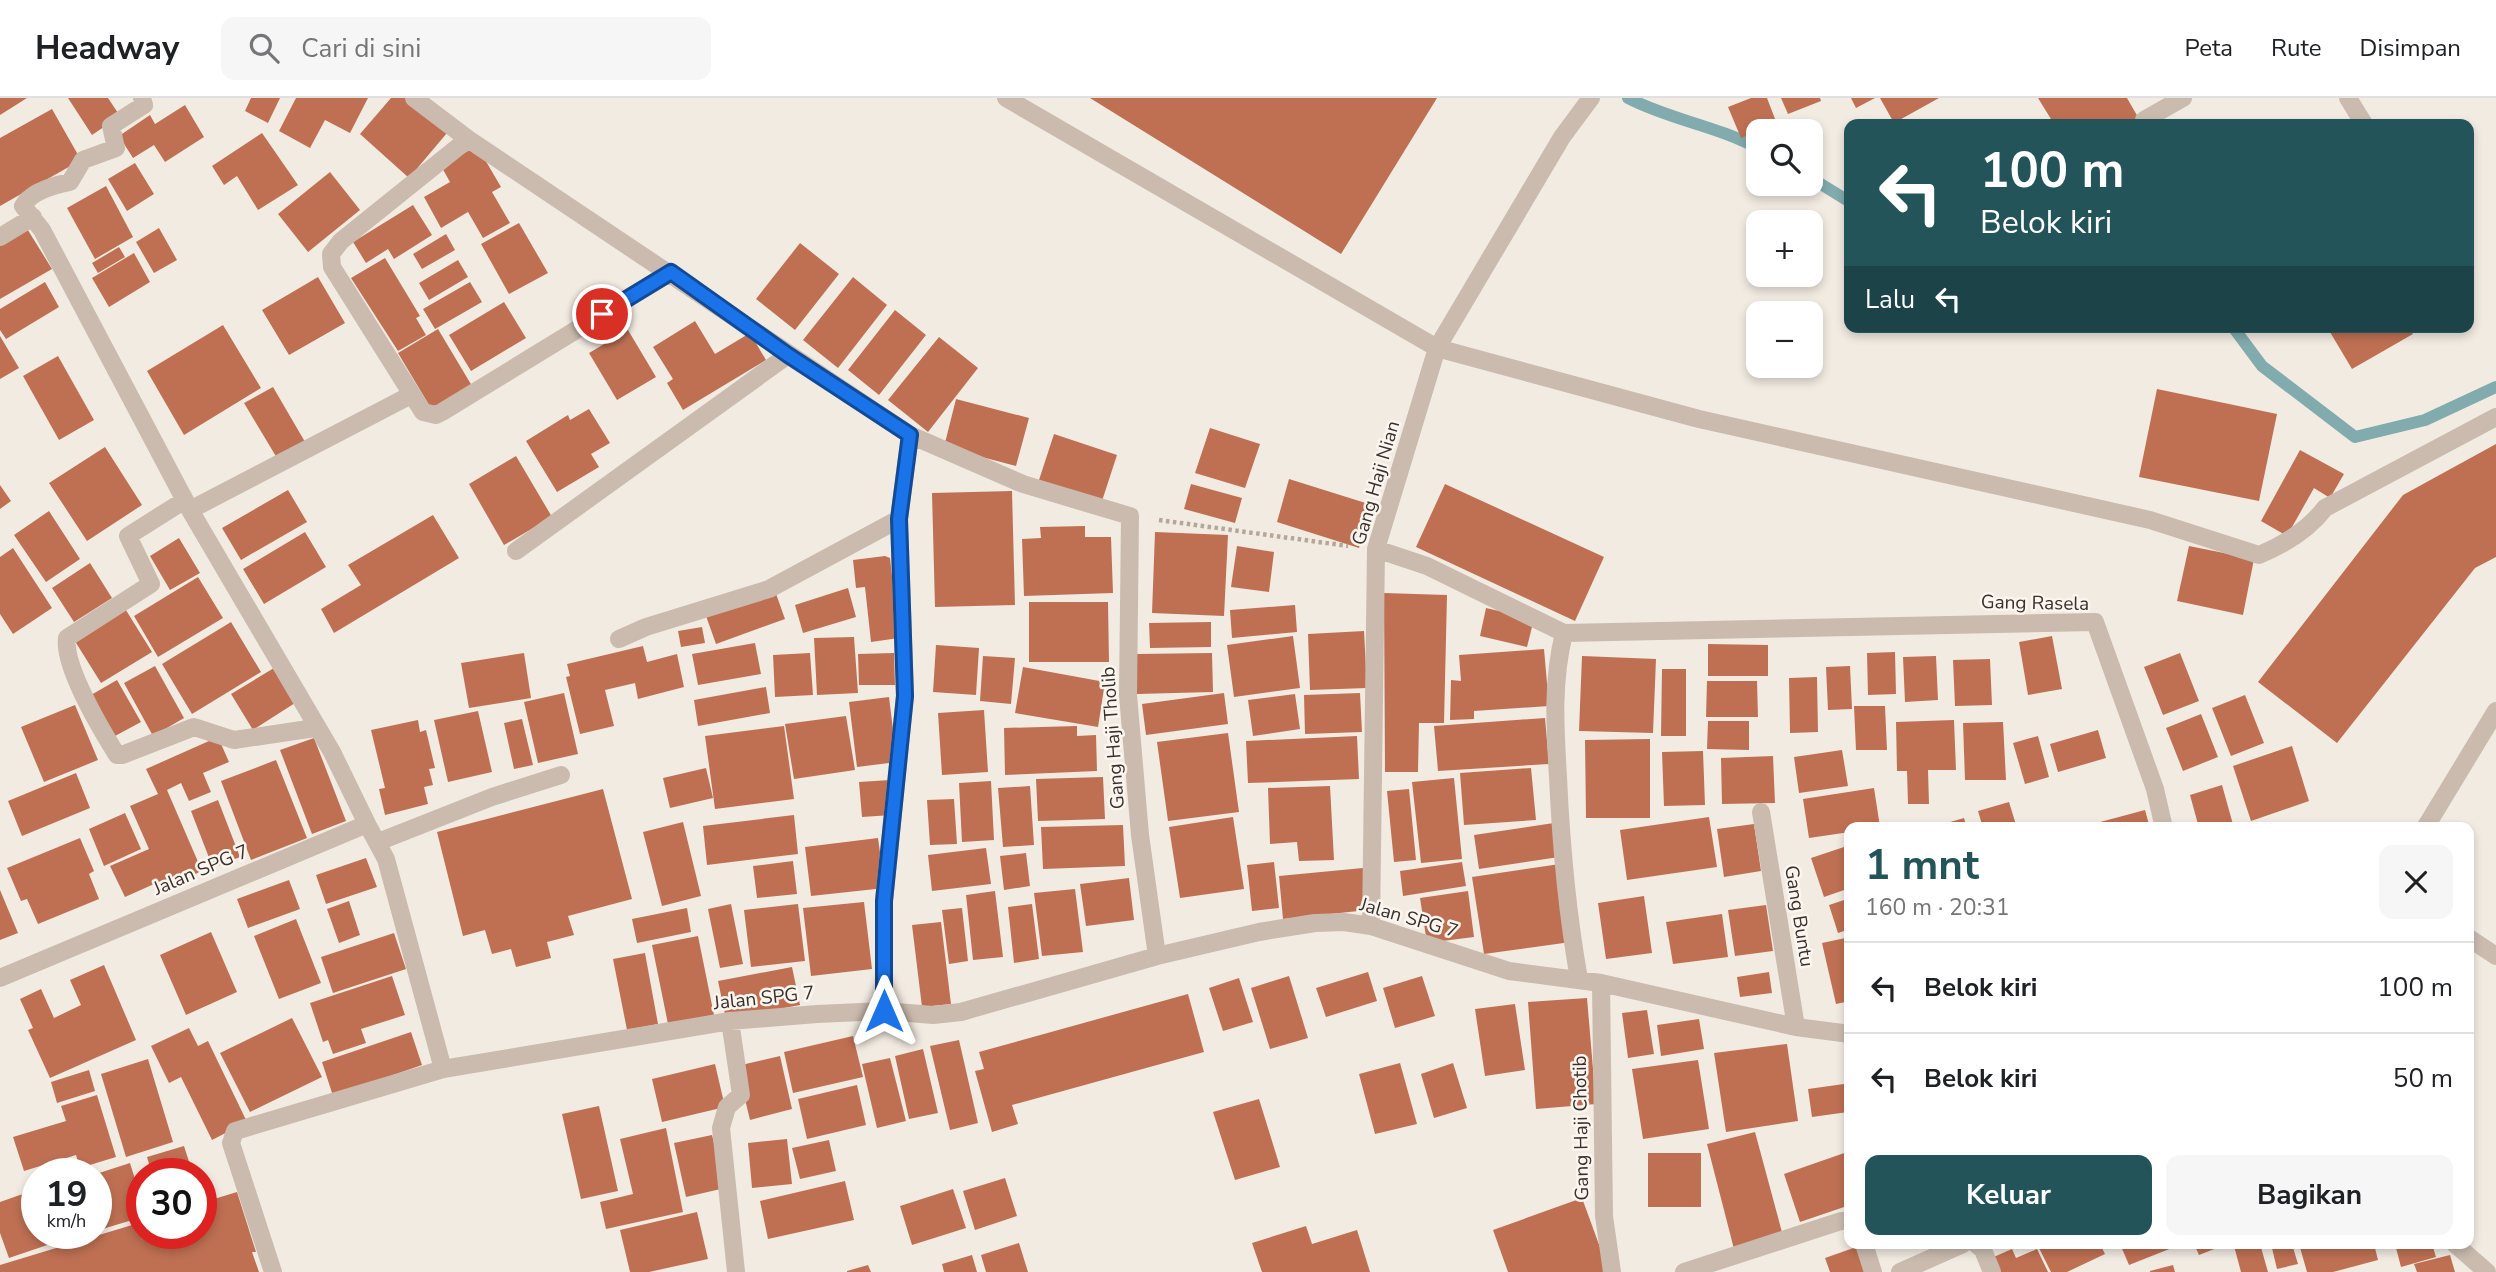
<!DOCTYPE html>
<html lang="id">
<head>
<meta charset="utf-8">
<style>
  body { margin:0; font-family:"Nunito Sans",sans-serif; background:#f6f6f6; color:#202124; height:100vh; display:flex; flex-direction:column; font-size:26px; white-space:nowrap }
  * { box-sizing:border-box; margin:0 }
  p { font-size:23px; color:#757577 }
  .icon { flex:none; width:38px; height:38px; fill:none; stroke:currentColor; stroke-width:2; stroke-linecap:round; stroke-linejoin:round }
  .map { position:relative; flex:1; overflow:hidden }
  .side { position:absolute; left:1844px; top:724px; width:630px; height:427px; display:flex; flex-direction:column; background:#fff; border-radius:14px; box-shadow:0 4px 10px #0003 }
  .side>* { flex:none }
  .top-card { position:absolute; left:1844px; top:21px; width:630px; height:214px; border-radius:14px; box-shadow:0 4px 10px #0003; background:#235459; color:#fff; overflow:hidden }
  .tools { position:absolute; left:1746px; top:21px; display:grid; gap:14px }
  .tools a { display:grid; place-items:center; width:77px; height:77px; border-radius:14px; background:#fff; box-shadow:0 4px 10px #0003; font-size:35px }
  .speed { position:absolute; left:21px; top:1060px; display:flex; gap:14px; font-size:35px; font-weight:700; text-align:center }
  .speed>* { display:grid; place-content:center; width:91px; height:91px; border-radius:50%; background:#fff; box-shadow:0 4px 10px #0003; line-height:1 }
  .speed small { font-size:18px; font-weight:400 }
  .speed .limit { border:10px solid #d22; background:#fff; color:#111 }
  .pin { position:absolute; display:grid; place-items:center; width:60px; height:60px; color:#fff; margin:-30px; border:4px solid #fff; border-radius:50%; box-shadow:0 2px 7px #0007 }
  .me { position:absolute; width:77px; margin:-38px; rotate:0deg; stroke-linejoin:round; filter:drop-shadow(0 0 5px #0008) }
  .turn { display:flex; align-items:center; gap:24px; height:147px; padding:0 21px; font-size:32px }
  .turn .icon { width:91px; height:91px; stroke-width:2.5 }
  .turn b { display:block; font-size:49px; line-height:60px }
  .then { display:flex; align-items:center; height:66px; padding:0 21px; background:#0003; gap:14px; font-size:26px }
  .round { display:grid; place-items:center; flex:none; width:74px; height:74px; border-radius:14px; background:#f6f6f6 }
  .overview { display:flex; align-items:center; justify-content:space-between; height:119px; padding:0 21px }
  h1 { font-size:42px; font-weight:700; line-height:52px; color:#235459 }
  .action { display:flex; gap:14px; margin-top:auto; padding:14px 21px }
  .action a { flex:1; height:80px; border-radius:14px; background:#235459; color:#fff; font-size:28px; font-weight:700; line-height:80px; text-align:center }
  .action a+a { background:#f6f6f6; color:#202124 }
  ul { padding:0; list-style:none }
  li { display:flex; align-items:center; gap:21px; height:91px; padding:0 21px; border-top:2px solid #e0e0e0 }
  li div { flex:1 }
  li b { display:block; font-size:26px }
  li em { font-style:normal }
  header { display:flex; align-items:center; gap:42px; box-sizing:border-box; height:98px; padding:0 35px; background:#fff; border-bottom:2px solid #e0e0e0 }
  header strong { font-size:33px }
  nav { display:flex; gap:38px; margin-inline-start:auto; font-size:24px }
  .search { width:490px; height:63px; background:#f6f6f6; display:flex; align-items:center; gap:18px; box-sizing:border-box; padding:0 24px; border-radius:14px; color:#757577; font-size:26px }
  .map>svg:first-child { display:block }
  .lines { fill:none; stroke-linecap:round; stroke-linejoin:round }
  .stream { stroke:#82abae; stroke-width:12 }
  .building { fill:#bf7053 }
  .path { stroke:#b6a698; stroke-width:4.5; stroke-dasharray:3.5 3.5; stroke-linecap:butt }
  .lane { stroke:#cabbae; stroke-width:18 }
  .street { stroke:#cabbae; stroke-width:18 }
  .route-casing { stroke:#114b97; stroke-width:18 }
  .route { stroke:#1a73e8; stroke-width:12 }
  .labels { text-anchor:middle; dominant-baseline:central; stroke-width:5; stroke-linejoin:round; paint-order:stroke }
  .street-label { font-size:19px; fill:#39302c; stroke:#faf5ee }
</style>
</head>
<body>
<header>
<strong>Headway</strong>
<div class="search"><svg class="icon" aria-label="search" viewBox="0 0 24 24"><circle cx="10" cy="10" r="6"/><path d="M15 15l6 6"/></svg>Cari di sini</div>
<nav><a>Peta</a><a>Rute</a><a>Disimpan</a></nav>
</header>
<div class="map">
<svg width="2496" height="1174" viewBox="0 0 2496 1174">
  <rect width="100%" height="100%" fill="#f2ebe2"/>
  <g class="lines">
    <path class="stream" d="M1628,0C1670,22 1718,28 1759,51
      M1811,80L1850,104
      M2233,229L2262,268L2355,339L2425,322L2496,289"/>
  </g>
  <path class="building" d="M0,0H27L0,17Z
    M68,0H108L120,18L92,37Z
    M251,0H280L268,25L245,13Z
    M296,0H368L350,35L325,22L310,50L279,33Z
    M391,0H408L447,35L409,80L360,36Z
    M1090,0H1437L1341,156Z
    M1751,0H1767L1777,26L1741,40L1728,9Z
    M1781,0H1820L1821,3L1788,16Z
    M1851,0H1875L1856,10Z
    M1880,0H1939L1894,25Z
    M2038,0H2127L2142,26H2054Z
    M185,7L204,39L165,64L154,47L133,60L119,38L150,17L155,26Z
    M52,11L81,62L0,108V40Z
    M262,35L298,87L258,112L237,78L224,87L212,68Z
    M477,48L501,89L492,94L510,125L483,140L468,114L441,130L424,99L450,84L441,68Z
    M135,65L154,96L127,113L108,81Z
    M330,74L360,112L308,154L278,116Z
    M106,88L133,139L95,161L67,110Z
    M413,107L432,137L394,161L388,151L366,165L353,144Z
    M519,125L548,175L509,196L481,146Z
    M26,129L52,171L0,201V144Z
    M159,130L177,162L154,175L136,144Z
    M446,136L455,152L422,171L413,156Z
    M800,145L839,176L795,232L756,201Z
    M119,149L125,159L98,175L92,165Z
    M134,155L150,184L109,209L92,180Z
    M385,160L420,218L416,220L426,237L398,253L351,180Z
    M458,162L468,179L429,202L419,185Z
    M318,179L345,225L289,257L262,212Z
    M853,179L887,207L838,270L803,242Z
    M45,184L59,209L6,241L0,232V211Z
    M470,184L482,204L435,231L423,211Z
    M504,204L526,240L471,273L449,237Z
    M895,212L926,237L879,297L848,272Z
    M695,223L715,256L750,235L766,262L683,312L667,285L673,281L653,249Z
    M223,227L261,290L184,337L147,273Z
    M2327,229H2408L2413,236L2352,271Z
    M438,231L475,293L435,317L398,255Z
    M628,232L656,279L617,302L589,255Z
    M0,238L19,270L0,281Z
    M939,239L978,270L928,334L888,302Z
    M58,258L94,322L59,342L23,278Z
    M273,289L308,349L280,365L244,305Z
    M2157,291L2277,316L2259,403L2139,379Z
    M956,301L1029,320L1016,368L944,349Z
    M589,311L610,345L591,356L599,369L557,394L526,343L568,317L570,322Z
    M1210,330L1260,346L1245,390L1195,375Z
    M1054,336L1117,357L1102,403L1039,382Z
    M2496,346V459L2475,470L2337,645L2258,584L2403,397Z
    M105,349L142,407L87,443L49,385Z
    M2300,352L2344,376L2330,400L2314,390L2287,438L2261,423Z
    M516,358L552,419L504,447L469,386Z
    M1289,381L1372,407L1359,450L1277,424Z
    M1191,386L1242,400L1235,425L1184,411Z
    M1445,386L1604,459L1575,523L1416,449Z
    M0,387L11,403L0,411Z
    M288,392L307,424L241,462L222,430Z
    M1012,393L1015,507L935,509L932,395Z
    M49,413L80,461L46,484L14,437Z
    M433,417L459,460L334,535L321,511L361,487L348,467Z
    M1085,428V439H1111L1113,495L1024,498L1022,441L1041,440L1040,429Z
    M305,434L326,469L264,506L243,471Z
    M1155,434L1228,437L1224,518L1152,515Z
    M179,440L200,475L170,492L150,458Z
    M1237,448L1274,454L1269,494L1231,489Z
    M2189,448L2254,461L2243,517L2177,503Z
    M13,450L52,510L13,536L0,516V459Z
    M885,458L890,460L899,540L871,544L865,489L856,490L853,462Z
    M90,465L112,500L74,524L52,490Z
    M198,479L223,520L158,559L134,518Z
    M848,490L856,519L803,535L795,507Z
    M775,493L785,521L716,546L706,518Z
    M1384,495L1447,497L1444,625H1419L1418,674H1385Z
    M1029,504H1108L1109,564H1029Z
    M1295,507L1297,534L1232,540L1230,512Z
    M124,509L152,554L101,585L73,540Z
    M1486,510L1534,521L1527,549L1480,538Z
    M231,524L261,574L192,616L162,566Z
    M1211,524V549L1150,550L1149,525Z
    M702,529L705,545L681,549L678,533Z
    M1364,533L1367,590L1310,592L1308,536Z
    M1293,538L1300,590L1234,599L1227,547Z
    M2052,538L2062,591L2028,597L2019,544Z
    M854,539L858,595L817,597L814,540Z
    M755,545L761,576L698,587L692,556Z
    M1708,546L1768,547V578H1708Z
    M936,547L979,550L976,597L933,594Z
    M643,548L647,564L677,556L684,589L638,601L635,585L605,592L614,628L580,636L566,579L570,578L567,566Z
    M1544,551L1549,608L1474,613V621L1450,622L1451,582L1461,583L1459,557Z
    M1895,554L1896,596L1868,597L1867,555Z
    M524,555L531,600L469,610L461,565Z
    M810,555L813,597L775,599L773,557Z
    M894,555L895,587H859L858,556Z
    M1212,555L1213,594L1137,596V556Z
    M2180,555L2199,603L2163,617L2144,569Z
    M983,558L1015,560L1011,606L980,603Z
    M1582,558L1656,561L1653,635L1579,633Z
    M1936,558L1938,602L1905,604L1903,559Z
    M1990,561L1992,607L1955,608L1953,562Z
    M155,568L184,620L153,638L124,585Z
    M1850,568L1852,611L1828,612L1826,569Z
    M1023,569L1105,584L1098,629L1015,615Z
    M274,570L295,605L253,632L231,596Z
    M1662,571H1686V638H1661Z
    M1817,579L1818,634L1790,635L1789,580Z
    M117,582L141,624L115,638L91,597Z
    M1707,583H1757L1758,619H1706Z
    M766,589L770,615L698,628L694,602Z
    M564,595L578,656L538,665L524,604Z
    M1224,595L1228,626L1146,637L1142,606Z
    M1360,595L1362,634L1305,636L1304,597Z
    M1295,596L1300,631L1253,638L1248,602Z
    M2245,597L2264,645L2231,658L2212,610Z
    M889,599L897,664L857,669L849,604Z
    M75,607L98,662L44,684L21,629Z
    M1854,608H1885L1887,652H1856Z
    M984,612L988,674L942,677L938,615Z
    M478,613L492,674L448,684L434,622Z
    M2201,616L2218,659L2183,673L2166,630Z
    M846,618L855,672L794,681L785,626Z
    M1545,620L1549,666L1438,673L1434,628Z
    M522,621L533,667L514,671L504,625Z
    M418,622L420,634L426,632L435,670L429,671L433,687L424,689L428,706L385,717L379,691L385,690L371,632Z
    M1954,622L1956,672H1928L1929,706H1908L1907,673H1897L1896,624Z
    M1708,623H1749V652L1707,651Z
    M2003,624L2006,682H1965L1963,625Z
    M784,628L794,701L715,711L705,638Z
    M1077,628V638L1096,637L1097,673L1005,677L1004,630Z
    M2098,632L2106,660L2058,674L2050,646Z
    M1228,635L1239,714L1168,723L1157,644Z
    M1357,638L1359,681L1248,685L1246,643Z
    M2038,638L2049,679L2025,686L2013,645Z
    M218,639L229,664L203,675L211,694L189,703L181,685L167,692L202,773L166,789L163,782L125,799L110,768L149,751L130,708L158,696L146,671Z
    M314,640L346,723L312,736L280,652Z
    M1650,641V720H1586L1585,642Z
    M2292,648L2309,703L2251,723L2233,668Z
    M1842,652L1848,688L1799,695L1794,659Z
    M1703,653L1705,707L1664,708L1662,654Z
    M1773,658L1775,705L1722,706L1721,660Z
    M276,662L307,740L251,762L221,683Z
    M706,670L713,700L670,710L663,680Z
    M1531,670L1536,722L1464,727L1460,675Z
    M76,675L90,710L22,738L8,703Z
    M1103,679L1105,721L1038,723L1036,681Z
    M1454,680L1462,761L1421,765L1412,684Z
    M890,682L892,717L862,719L859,684Z
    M991,683L994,742L962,744L959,685Z
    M2222,687L2234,730H2199L2190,697Z
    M1030,688L1034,747L1003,749L998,690Z
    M1330,688L1334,762L1299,763L1297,744L1270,746L1268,690Z
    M1874,690L1880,729L1850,730V734L1809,740L1803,701Z
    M603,691L632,801L568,818L574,837L547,844L551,860L516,869L511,851L492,856L485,832L463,838L437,734Z
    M1409,691L1416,762L1394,764L1387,693Z
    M954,701L957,746L930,747L927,702Z
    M218,702L240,759L213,770L191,713Z
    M2009,704L2017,730H1983L1978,713Z
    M2145,712L2150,730H2090L2089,727Z
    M125,715L141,751L104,768L89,731Z
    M794,717L798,756L707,767L703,728Z
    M1233,719L1244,791L1180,800L1169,729Z
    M1709,719L1717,769L1627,782L1620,732Z
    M1964,720L1967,730H1933V729Z
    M683,724L701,798L662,808L643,734Z
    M1554,725L1559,759L1479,771L1474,737Z
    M1754,726L1761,773L1724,779L1717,731Z
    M1123,727L1125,768L1043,771L1041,729Z
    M80,740L94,773L89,776L99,801L38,826L27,801L21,803L7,770Z
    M878,740L885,790L811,798L805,749Z
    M1850,747V790L1824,799L1811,760Z
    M986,750L991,786L932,793L928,757Z
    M1026,755L1030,788L1004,792L1000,758Z
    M366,760L377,789L326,806L316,777Z
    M793,763L797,796L757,800L753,768Z
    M1274,764L1279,810L1252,813L1247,767Z
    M1462,764L1466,788L1403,798L1400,773Z
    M1560,766L1571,844L1484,856L1472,779Z
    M1363,770L1368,812L1283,821L1279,778Z
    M1129,780L1134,822L1086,828L1080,786Z
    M289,782L300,811L248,830L237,801Z
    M1075,791L1083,854L1042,858L1034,795Z
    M0,792L18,835L0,842Z
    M995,793L1003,859L973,862L966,797Z
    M1468,793L1474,839L1427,845L1420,800Z
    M1644,798L1652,855L1606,861L1598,805Z
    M1850,800V831L1838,835L1829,807Z
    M349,803L360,837L339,845L327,811Z
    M864,804L872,871L811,878L803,810Z
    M731,806L743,866L720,870L708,811Z
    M798,806L805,863L751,869L744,812Z
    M1032,806L1039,861L1014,865L1008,809Z
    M1766,807L1773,853L1735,858L1728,812Z
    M687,810L691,834L637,845L632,821Z
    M962,810L968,863L949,866L942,812Z
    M1722,816L1728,859L1673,866L1666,824Z
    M296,821L321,885L279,901L254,838Z
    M941,824L951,906L922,909L912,827Z
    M211,834L237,894L186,917L160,857Z
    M394,835L406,871L333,895L321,859Z
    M698,838L714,917L668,926L652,847Z
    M1850,839V903L1836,906L1822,845Z
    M645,855L658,926L627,932L613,861Z
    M104,867L136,942L50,980L28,932L33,930L20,901L41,891L54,920L81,907L70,882Z
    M792,869L800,907L726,921L718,883Z
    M1368,874L1377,903L1326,919L1316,890Z
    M1769,874L1772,895L1740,899L1737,879Z
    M392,878L405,917L361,931L366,945L333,956L328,942L323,944L310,905Z
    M1289,878L1308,940L1270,951L1251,890Z
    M1422,878L1435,918L1395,930L1383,890Z
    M1239,880L1253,924L1223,933L1209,890Z
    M1188,896L1204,954L1012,1007L1018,1026L992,1034L975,973L984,971L979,954Z
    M1587,900L1596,1006L1536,1011L1528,904Z
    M1515,906L1525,972L1485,978L1475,911Z
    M1647,912L1654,956L1628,960L1622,915Z
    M292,920L322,979L250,1014L220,955Z
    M1699,921L1704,951L1661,958L1657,927Z
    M189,930L198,948L208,943L247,1024L212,1042L181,979L169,985L151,948Z
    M411,934L422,967L333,998L322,964Z
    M853,938L863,979L793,995L784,954Z
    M959,942L978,1025L950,1032L930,948Z
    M1787,946L1798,1023L1726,1034L1714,955Z
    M923,951L938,1015L909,1021L895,958Z
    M780,958L792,1011L750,1022L737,968Z
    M890,960L906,1023L877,1030L862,966Z
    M148,961L173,1044L126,1059L101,976Z
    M1698,962L1709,1031L1643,1041L1632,971Z
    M1400,965L1417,1026L1375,1036L1359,976Z
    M1453,965L1467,1010L1434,1020L1421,976Z
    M715,966L725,1009L662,1024L652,981Z
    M89,972L95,993L57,1005L51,984Z
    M1844,986L1848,1014L1812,1019L1808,991Z
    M857,987L866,1027L807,1041L798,1001Z
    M97,997L116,1059L80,1070L76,1057L24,1073L13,1039L66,1023L61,1008Z
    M1259,1001L1280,1069L1235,1082L1213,1014Z
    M599,1008L618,1093L581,1101L562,1016Z
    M666,1030L683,1114L606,1131L600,1104L633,1096L620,1041Z
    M1755,1034L1783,1138L1734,1151L1707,1046Z
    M712,1037L725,1090L686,1099L674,1045Z
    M787,1041L792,1086L752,1090L748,1045Z
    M829,1042L836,1073L800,1081L792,1050Z
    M184,1048L193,1076H152L147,1059Z
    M1850,1053V1107L1800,1124L1784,1076Z
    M1648,1055H1701V1109H1648Z
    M130,1065L142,1104V1119L96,1133V1076Z
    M1005,1080L1017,1118L975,1132L963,1093Z
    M845,1083L854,1122L768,1141L760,1103Z
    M37,1091V1136H60L62,1142L9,1160L0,1135V1104Z
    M953,1091L966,1130L912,1147L900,1108Z
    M237,1094L256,1154H252L259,1174H0V1167L142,1124V1136H201V1105Z
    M1582,1100L1609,1174H1508L1493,1132Z
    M697,1114L708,1161L649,1174H630L620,1132Z
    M1306,1128L1312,1146L1357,1132L1370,1174H1262L1252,1145Z
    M1019,1145L1028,1174H986L981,1157Z
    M2037,1146H2100L2105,1156L2067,1174H2051Z
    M2120,1146H2182L2129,1167Z
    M2194,1146H2227L2199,1157Z
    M2260,1146L2268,1174H2241L2234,1148Z
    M2271,1146H2292L2298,1166L2277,1171Z
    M2299,1146H2374L2378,1162L2333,1174H2307Z
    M2395,1146H2432L2436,1159L2401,1169Z
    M1862,1147L1871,1174H1830L1825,1160Z
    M2012,1151L2016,1160L2037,1151L2048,1174H1995L1989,1161Z
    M972,1157L977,1174H944L942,1166Z
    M2450,1157L2455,1174H2417L2414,1166Z
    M868,1167L871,1174H847V1173Z
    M2173,1167L2175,1174H2150V1173Z"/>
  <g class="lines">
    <path class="path" d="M1159,422L1348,448"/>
    <path class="lane" d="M1006,0L1437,250L1699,321L2150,422L2259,457C2283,447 2309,431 2325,410L2496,319
      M2348,0L2364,26
      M2425,730L2496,613
      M2469,840L2496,858
      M273,1174L231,1045L235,1033L443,971"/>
    <path class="street" d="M142,0L144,7L111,28L116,50L83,62L70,84C55,87 31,93 23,108L42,132L190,412L332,654L367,726
      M414,0L468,41L910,337L1023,386L1130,418L1128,597L1140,737L1157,858
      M2144,22L2183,0
      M468,41L341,143L331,156L332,169L423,314L436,317L442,314L671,174
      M0,139L33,119
      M185,402L128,438L151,486L67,540C63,568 102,633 117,657H122L194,629L234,642L315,630
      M190,412L411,297
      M1376,451L1427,468L1564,535L2095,524L2155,691L2164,730
      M516,453L788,257
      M1564,535C1552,584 1555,629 1558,679C1561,746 1567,814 1579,881
      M619,541L646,529L769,491L899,421
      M1761,714L1796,929
      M378,744L492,699L561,677
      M1371,828L1376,451L1437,250L1562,39L1591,0
      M0,880L367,726L386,761L443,971L730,923L817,916L884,913L933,917L961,914L1157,858L1259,834L1315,825L1344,824L1371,828L1509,873L1601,885L1796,929L1850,936
      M1601,885L1604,1118L1612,1174
      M884,913V803L905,598L899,421L910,337
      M730,923L741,997L727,1009L721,1030L736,1174
      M1864,1146L1873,1174
      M1976,1146L1983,1152L1992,1174
      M2455,1146L2487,1174
      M1684,1174L1841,1123H1850
      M1900,1174L1963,1146"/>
  </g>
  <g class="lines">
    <g class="route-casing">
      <path id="route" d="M602,216L671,174L788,257L910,337L899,421L905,598L884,803V913"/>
    </g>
    <use href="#route" class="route"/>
  </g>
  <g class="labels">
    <g class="street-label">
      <text transform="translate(1376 385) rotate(-74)">Gang Haji Nian</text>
      <text transform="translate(2035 505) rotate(1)">Gang Rasela</text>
      <text transform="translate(1113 640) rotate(-94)">Gang Haji Tholib</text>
      <text transform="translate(201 772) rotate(-23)">Jalan SPG 7</text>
      <text transform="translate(1799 818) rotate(81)">Gang Buntu</text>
      <text transform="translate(1409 820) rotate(16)">Jalan SPG 7</text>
      <text transform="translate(764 900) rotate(-6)">Jalan SPG 7</text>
      <text transform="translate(1581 1030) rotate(-91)">Gang Haji Chotib</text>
    </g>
  </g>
</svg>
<div class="tools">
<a><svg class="icon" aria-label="search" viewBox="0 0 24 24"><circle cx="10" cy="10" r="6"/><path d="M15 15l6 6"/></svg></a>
<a>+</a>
<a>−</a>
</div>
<div class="speed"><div>19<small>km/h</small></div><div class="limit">30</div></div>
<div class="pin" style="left:602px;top:216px;background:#d93025"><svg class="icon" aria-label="arrive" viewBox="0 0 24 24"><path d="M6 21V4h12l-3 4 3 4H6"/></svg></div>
<svg class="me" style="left:884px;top:913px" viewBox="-20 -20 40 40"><path d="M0-17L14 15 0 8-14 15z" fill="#1a73e8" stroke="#fff" stroke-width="4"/></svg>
<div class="top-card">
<div class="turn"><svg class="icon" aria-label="left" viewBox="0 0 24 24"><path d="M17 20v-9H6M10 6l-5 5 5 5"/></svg><div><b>100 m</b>Belok kiri</div></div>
<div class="then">Lalu<svg class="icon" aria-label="left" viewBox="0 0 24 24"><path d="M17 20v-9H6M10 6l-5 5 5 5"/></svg></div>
</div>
<section class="side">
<div class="overview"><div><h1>1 mnt</h1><p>160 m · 20:31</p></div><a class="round"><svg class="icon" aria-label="close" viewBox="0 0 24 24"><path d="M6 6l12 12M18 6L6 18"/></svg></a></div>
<ul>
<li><svg class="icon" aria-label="left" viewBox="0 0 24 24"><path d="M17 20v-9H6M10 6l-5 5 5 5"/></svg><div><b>Belok kiri</b></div><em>100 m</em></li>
<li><svg class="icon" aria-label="left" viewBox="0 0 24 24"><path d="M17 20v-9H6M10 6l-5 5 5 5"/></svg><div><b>Belok kiri</b></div><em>50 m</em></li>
</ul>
<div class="action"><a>Keluar</a><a>Bagikan</a></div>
</section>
</div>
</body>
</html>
